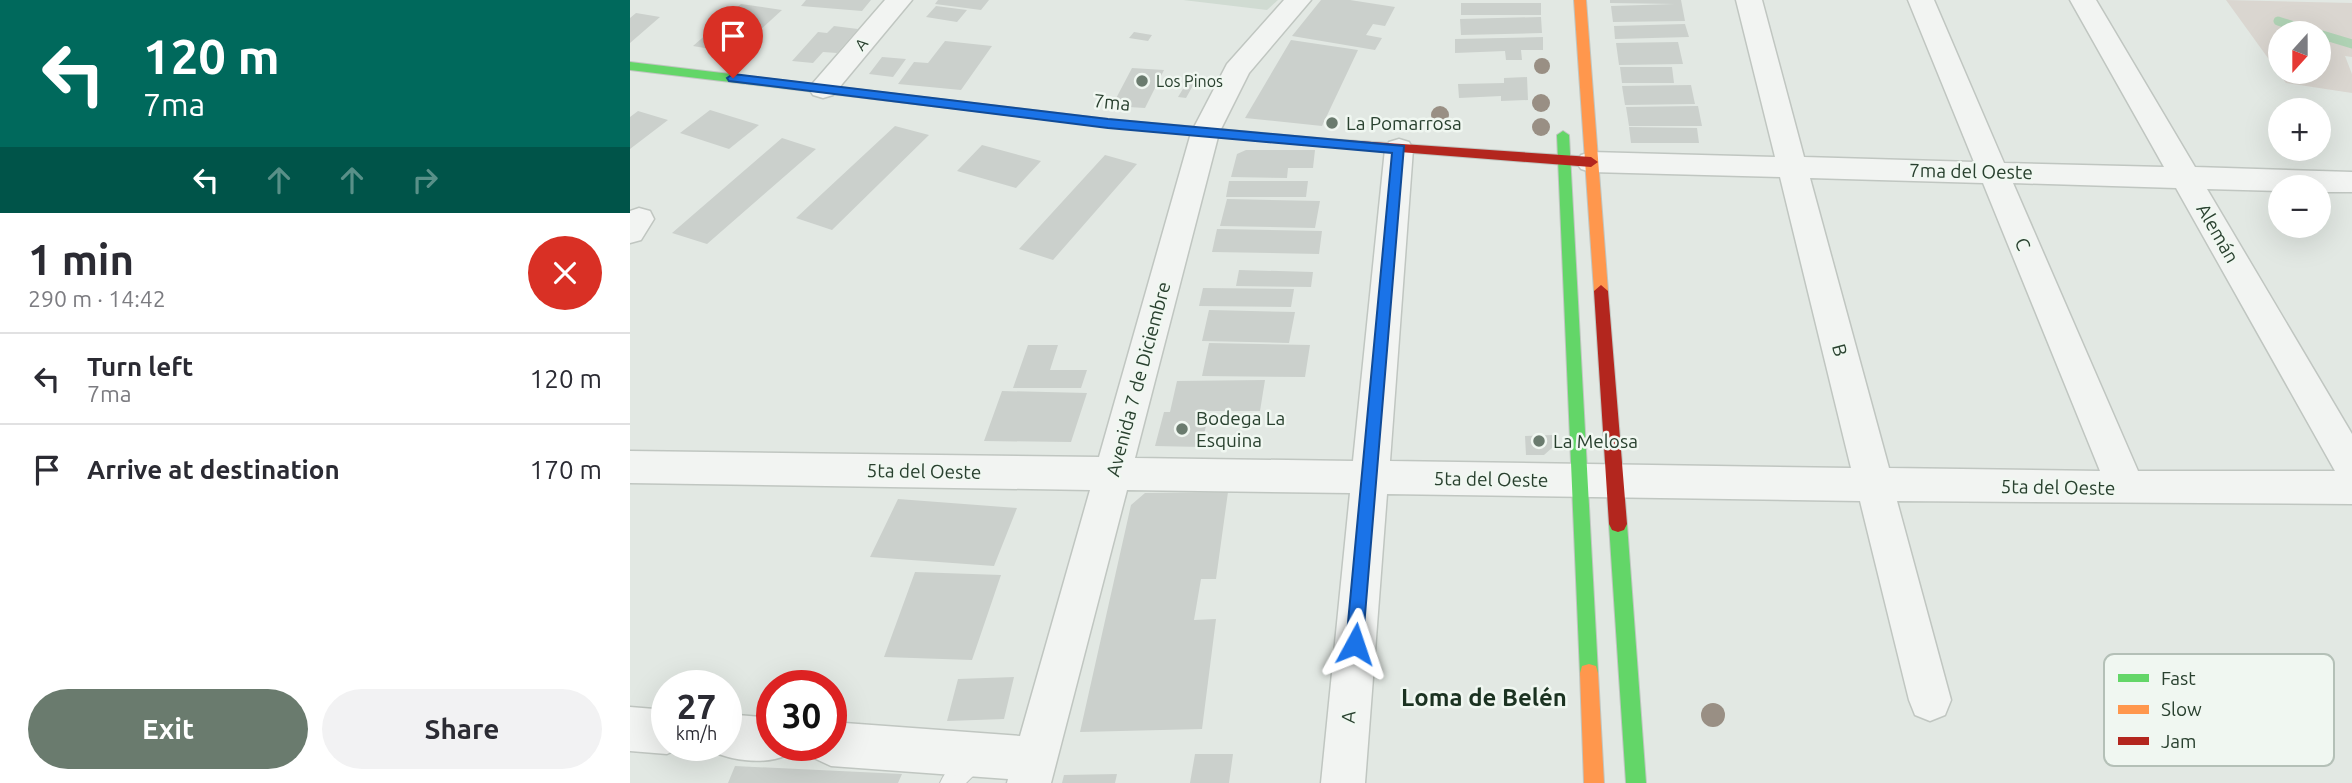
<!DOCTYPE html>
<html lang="en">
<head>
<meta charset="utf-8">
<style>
  body { margin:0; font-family:Ubuntu,sans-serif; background:#f2f2f3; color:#2b2b33; height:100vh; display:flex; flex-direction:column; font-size:26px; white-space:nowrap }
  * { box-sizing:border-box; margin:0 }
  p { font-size:23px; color:#7c7c81 }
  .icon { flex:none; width:38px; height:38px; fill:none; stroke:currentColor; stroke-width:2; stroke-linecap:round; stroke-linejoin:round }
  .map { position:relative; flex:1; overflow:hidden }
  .sheet { display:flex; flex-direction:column; background:#fff; width:630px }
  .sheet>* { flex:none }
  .guide { background:#00695c; color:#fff; overflow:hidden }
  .needle { width:46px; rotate:201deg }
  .controls { position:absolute; left:1638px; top:21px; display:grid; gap:14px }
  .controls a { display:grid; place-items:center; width:63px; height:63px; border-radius:50%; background:#fff; box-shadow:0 7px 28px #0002; font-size:35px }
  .speed { position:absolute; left:21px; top:670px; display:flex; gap:14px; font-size:35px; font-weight:700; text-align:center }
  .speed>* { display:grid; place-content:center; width:91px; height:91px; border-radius:50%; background:#fff; box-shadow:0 7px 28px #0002; line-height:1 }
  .speed small { font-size:18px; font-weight:400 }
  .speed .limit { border:10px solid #d22; background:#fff; color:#111 }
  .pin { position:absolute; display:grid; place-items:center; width:60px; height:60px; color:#fff; margin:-72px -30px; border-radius:50% 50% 50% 0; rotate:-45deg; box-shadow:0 0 7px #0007 }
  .pin .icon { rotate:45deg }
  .me { position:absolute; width:77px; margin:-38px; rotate:5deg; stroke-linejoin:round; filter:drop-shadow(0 0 5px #0008) }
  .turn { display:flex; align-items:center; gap:24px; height:147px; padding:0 28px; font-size:32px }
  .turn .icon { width:91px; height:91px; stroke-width:2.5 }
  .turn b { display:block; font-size:49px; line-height:60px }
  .lanes { display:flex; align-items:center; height:66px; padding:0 28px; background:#0003; justify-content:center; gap:35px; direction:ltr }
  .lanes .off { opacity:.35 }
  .round { display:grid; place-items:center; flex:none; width:74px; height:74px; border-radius:37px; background:#f2f2f3 }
  .head { display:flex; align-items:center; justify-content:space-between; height:119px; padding:0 28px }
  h1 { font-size:42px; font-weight:600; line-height:52px }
  .button { display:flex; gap:14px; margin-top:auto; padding:14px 28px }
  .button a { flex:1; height:80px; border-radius:42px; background:#6a7b6e; color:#fff; font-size:28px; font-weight:600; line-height:80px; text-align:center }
  .button a+a { background:#f2f2f3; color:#2b2b33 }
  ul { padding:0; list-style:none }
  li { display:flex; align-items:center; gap:21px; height:91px; padding:0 28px; border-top:2px solid #e1e1e2 }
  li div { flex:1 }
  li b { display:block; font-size:26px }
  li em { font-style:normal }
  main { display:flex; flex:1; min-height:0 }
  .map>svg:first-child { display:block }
  .built { fill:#d0dbd2 }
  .green { fill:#dad6d0; fill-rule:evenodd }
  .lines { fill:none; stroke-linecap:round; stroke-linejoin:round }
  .stream { stroke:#b0d3b5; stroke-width:9 }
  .building { fill:#cbd0cc }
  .lane-casing { stroke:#c0c6c1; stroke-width:2 }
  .street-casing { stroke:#c0c6c1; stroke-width:3 }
  .fast-casing { stroke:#c0c6c1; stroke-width:2 }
  .slow-casing { stroke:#c0c6c1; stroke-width:2 }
  .jam-casing { stroke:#c0c6c1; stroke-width:2 }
  .lane { fill:#f2f4f2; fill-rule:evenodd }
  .street { fill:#f2f4f2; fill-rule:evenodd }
  .fast { fill:#63d668; fill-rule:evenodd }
  .slow { fill:#ff974d; fill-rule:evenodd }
  .jam { fill:#b3261e; fill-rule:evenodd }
  .tree { fill:#998f84 }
  .route { fill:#1a73e8; stroke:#114b97; stroke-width:2 }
  .poi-dot { fill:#6a7b6e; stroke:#f0f7f1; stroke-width:2.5 }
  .labels { text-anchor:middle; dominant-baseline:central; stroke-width:5; stroke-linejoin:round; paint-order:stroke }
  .far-street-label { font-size:16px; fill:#29412f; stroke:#f0f7f1 }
  .far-poi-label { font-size:16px; fill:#29412f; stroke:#f0f7f1; text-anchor:start }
  .street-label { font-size:19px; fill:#29412f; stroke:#f0f7f1 }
  .poi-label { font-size:19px; fill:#29412f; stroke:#f0f7f1; text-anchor:start }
  .near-neighbourhood-label { font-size:24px; font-weight:bold; fill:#1b3221; stroke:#f0f7f1 }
  .key { fill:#f0f7f1; stroke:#b4c0b7; stroke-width:2 }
  .key-label { font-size:19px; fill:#29412f }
</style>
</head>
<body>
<main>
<section class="sheet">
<div class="guide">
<div class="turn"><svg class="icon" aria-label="left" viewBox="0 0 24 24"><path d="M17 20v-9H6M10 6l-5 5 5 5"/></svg><div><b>120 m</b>7ma</div></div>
<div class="lanes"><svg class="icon" aria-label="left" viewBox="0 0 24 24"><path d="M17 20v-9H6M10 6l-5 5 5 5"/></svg><svg class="icon off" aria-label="ahead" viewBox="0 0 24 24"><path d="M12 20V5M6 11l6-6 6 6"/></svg><svg class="icon off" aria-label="ahead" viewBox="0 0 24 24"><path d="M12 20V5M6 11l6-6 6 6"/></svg><svg class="icon off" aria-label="right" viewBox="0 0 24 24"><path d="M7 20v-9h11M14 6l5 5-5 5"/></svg></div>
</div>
<div class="head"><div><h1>1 min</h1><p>290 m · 14:42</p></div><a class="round" style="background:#d93025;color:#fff"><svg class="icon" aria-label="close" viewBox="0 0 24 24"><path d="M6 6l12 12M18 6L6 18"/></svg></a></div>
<ul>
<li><svg class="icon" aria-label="left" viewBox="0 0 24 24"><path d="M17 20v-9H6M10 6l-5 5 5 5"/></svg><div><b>Turn left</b><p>7ma</p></div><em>120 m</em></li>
<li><svg class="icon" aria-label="arrive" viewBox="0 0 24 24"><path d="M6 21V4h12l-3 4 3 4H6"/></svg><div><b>Arrive at destination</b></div><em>170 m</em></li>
</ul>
<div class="button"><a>Exit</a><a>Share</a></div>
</section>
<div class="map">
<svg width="1722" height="783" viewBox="0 0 1722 783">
  <rect width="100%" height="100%" fill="#e2e8e3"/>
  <path class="built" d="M553,0H648L637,10Z"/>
  <path class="green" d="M1596,0L1722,3V57L1715,56L1722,74V93L1656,83ZM1650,33H1689V72H1650Z"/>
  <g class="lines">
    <path class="stream" d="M1648,21L1686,33
      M1689,34L1722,44"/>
  </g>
  <path class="building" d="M176,0H241L232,11L171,6Z
    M308,0H359L351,10L305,4Z
    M691,0H720L765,7L755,26L743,24L736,35L752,38L745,50L662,36Z
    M980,0H1051L1055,21L983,22L981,6L1045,4L980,3Z
    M831,3H911V15H831Z
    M111,4L152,10L105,53L63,46Z
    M306,6L337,10L327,22L296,17Z
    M6,13L30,17L0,43V18Z
    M911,17L912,33L831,35L830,19Z
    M1055,24L1059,37L985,39L984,26Z
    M204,26L228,29L207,53L193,52L183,63L162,61L188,32L197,33Z
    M504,32L522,35L518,41L499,38Z
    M913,37V50H891L892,60H876L875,51L825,53V39Z
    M661,40L728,50L692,126L615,118Z
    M315,41L362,46L331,90L268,84L284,62L298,63Z
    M1048,42L1053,64L989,65L986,43Z
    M252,57L276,59L263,77L239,74Z
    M990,67H1042L1044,83H992Z
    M502,68L534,70L515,108L482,106Z
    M897,77L898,100L871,101V96L829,98L828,84L874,83V78Z
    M559,79L566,80L556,98L548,97Z
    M1061,85L1065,104L995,105L992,86Z
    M1068,106L1072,126H999L996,107Z
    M80,110L129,125L99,149L50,133Z
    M8,111L38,120L0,149V117Z
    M265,126L299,135L202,230L166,218Z
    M999,127L1067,128L1069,143H1001Z
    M152,138L186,149L77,244L42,233Z
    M352,145L411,161L386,188L327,171Z
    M616,150H685L683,168H658L657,178L601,177L607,154Z
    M475,155L507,164L423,260L389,249Z
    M599,181H678L676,197H596Z
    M597,199L690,201L685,228L590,226Z
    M587,229L692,231L689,254L582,252Z
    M609,270L683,272L681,287L606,286Z
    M573,288L664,289L661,307L569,306Z
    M579,310L665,312L659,343L572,341Z
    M579,343L680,345L675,377L572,376Z
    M398,345H428L420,370H457L451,388H383Z
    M635,380L630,411H563L579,413L571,447L525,446L534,412H540L547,381Z
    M372,391L457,393L441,442L354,441Z
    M922,435L923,447L914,455H896L895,436Z
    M598,492L586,579H571L564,620L586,619L572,729L450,732L501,505L515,493Z
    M268,499L387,508L364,566L240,557Z
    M285,572L371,575L342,660L254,657Z
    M384,677L374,719L317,721L328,679Z
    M565,754H603L599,783H560Z
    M105,766L272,774L268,783H98Z
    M487,774L485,783H432L434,775Z"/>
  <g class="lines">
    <g class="lane-casing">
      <path id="lane" d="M345,747L353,750L356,758L353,766L336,783H310C316,769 331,753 345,747Z"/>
    </g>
    <g class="street-casing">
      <path id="street" d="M255,0H282L203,95L193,98L183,95L179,89L183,83Z
        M654,0H681L619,73L589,133L505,458L723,461L755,149L759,142L769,139L779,142L783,149L760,461L1221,468L1150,177L961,172L951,169L946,162L951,155L961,152L1145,157L1106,0H1132L1174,157L1344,162L1278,0H1304L1374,163L1534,167L1440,0H1466L1565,167L1722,172V192H1689V187H1650V191L1577,189L1722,434V504L1267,501L1321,700L1315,715L1300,721L1285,715L1279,700L1230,501L757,494L735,783H691L720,493L497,490L421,783H377L378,779L201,766L186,759L180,746H201V722L390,736L460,490L0,483V451L469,457L561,133L597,64ZM1180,178L1353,183L1470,471L1259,468ZM1383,183L1546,188L1705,471H1508Z
        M9,208L20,211L24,219L11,240L0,243V211Z
        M0,707L37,710V746L52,747L37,754L0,751Z
        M96,714L142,718V746H162L157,755C134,765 104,761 81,751L78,746H96Z"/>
    </g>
    <g class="fast-casing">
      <path id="fast" d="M0,62L478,119L699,139L705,143L699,147L478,127L0,70Z
        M933,131L939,135L968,673L966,680L959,682L952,680L950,673L927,135Z
        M988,516L994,518L997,524L1016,783H996L979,524L982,518Z"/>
    </g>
    <g class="slow-casing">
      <path id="slow" d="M944,0H956L978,291L971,297L964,291Z
        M959,664L966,666L968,673L974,783H954L950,673L952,666Z"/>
    </g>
    <g class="jam-casing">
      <path id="jam" d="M699,139L961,157L968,162L961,167L694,146L693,143Z
        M971,285L978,291L997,524L994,530L988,532L982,530L979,524L964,291Z"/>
    </g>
    <use href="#lane" class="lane"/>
    <use href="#street" class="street"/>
    <use href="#fast" class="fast"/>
    <use href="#slow" class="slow"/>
    <use href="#jam" class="jam"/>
  </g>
  <g class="tree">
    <circle cx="912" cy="66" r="8"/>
    <circle cx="911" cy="103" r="9"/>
    <circle cx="810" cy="115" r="9"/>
    <circle cx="911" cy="127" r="9"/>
    <circle cx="1083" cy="715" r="12"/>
  </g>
  <path class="route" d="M103,74L478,119L774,146L732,651L725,653L718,651L716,644L762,153L478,128L99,81L97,78Z"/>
  <g class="poi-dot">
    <circle cx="512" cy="81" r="7"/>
    <circle cx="702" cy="123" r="7"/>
    <circle cx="552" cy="429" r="7"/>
    <circle cx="909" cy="441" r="7"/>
  </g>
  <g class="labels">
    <g class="far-street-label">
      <text transform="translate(231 44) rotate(-50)">A</text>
    </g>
    <g class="far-poi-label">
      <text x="526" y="81">Los Pinos</text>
    </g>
    <g class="street-label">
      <text transform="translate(482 102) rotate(6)">7ma</text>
      <text transform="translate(1341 171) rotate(1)">7ma del Oeste</text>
      <text transform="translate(1588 233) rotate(60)">Alemán</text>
      <text transform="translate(1393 244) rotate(67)">C</text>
      <text transform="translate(1210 350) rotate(75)">B</text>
      <text transform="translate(508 379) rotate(-75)">Avenida 7 de Diciembre</text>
      <text transform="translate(294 471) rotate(1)">5ta del Oeste</text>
      <text transform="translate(861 479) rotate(1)">5ta del Oeste</text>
      <text transform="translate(1428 487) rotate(1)">5ta del Oeste</text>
      <text transform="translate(718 717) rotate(-85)">A</text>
    </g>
    <g class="poi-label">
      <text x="716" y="123">La Pomarrosa</text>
      <text x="566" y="418">Bodega La<tspan x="566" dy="22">Esquina</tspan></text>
      <text x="923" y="441">La Melosa</text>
    </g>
    <g class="near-neighbourhood-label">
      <text x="854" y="697">Loma de Belén</text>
    </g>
  </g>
  <rect x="1474" y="654" width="230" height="112" rx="10" class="key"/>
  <rect x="1488" y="674" width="31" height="8" fill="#63d668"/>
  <rect x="1488" y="705" width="31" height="9" fill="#ff974d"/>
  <rect x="1488" y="737" width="31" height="8" fill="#b3261e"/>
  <g class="key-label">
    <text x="1531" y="685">Fast</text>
    <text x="1531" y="716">Slow</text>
    <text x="1531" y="748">Jam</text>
  </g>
</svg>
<div class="controls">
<a><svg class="needle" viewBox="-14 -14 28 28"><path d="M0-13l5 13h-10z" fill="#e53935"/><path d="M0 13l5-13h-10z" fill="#7c7c81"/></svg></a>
<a>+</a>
<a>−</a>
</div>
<div class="speed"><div>27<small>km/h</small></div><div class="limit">30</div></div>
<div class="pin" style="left:103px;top:78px;background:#d93025"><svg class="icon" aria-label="arrive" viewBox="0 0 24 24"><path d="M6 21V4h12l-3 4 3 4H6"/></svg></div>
<svg class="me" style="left:725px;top:644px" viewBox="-20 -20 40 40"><path d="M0-17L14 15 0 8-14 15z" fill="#1a73e8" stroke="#fff" stroke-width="4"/></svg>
</div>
</main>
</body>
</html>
